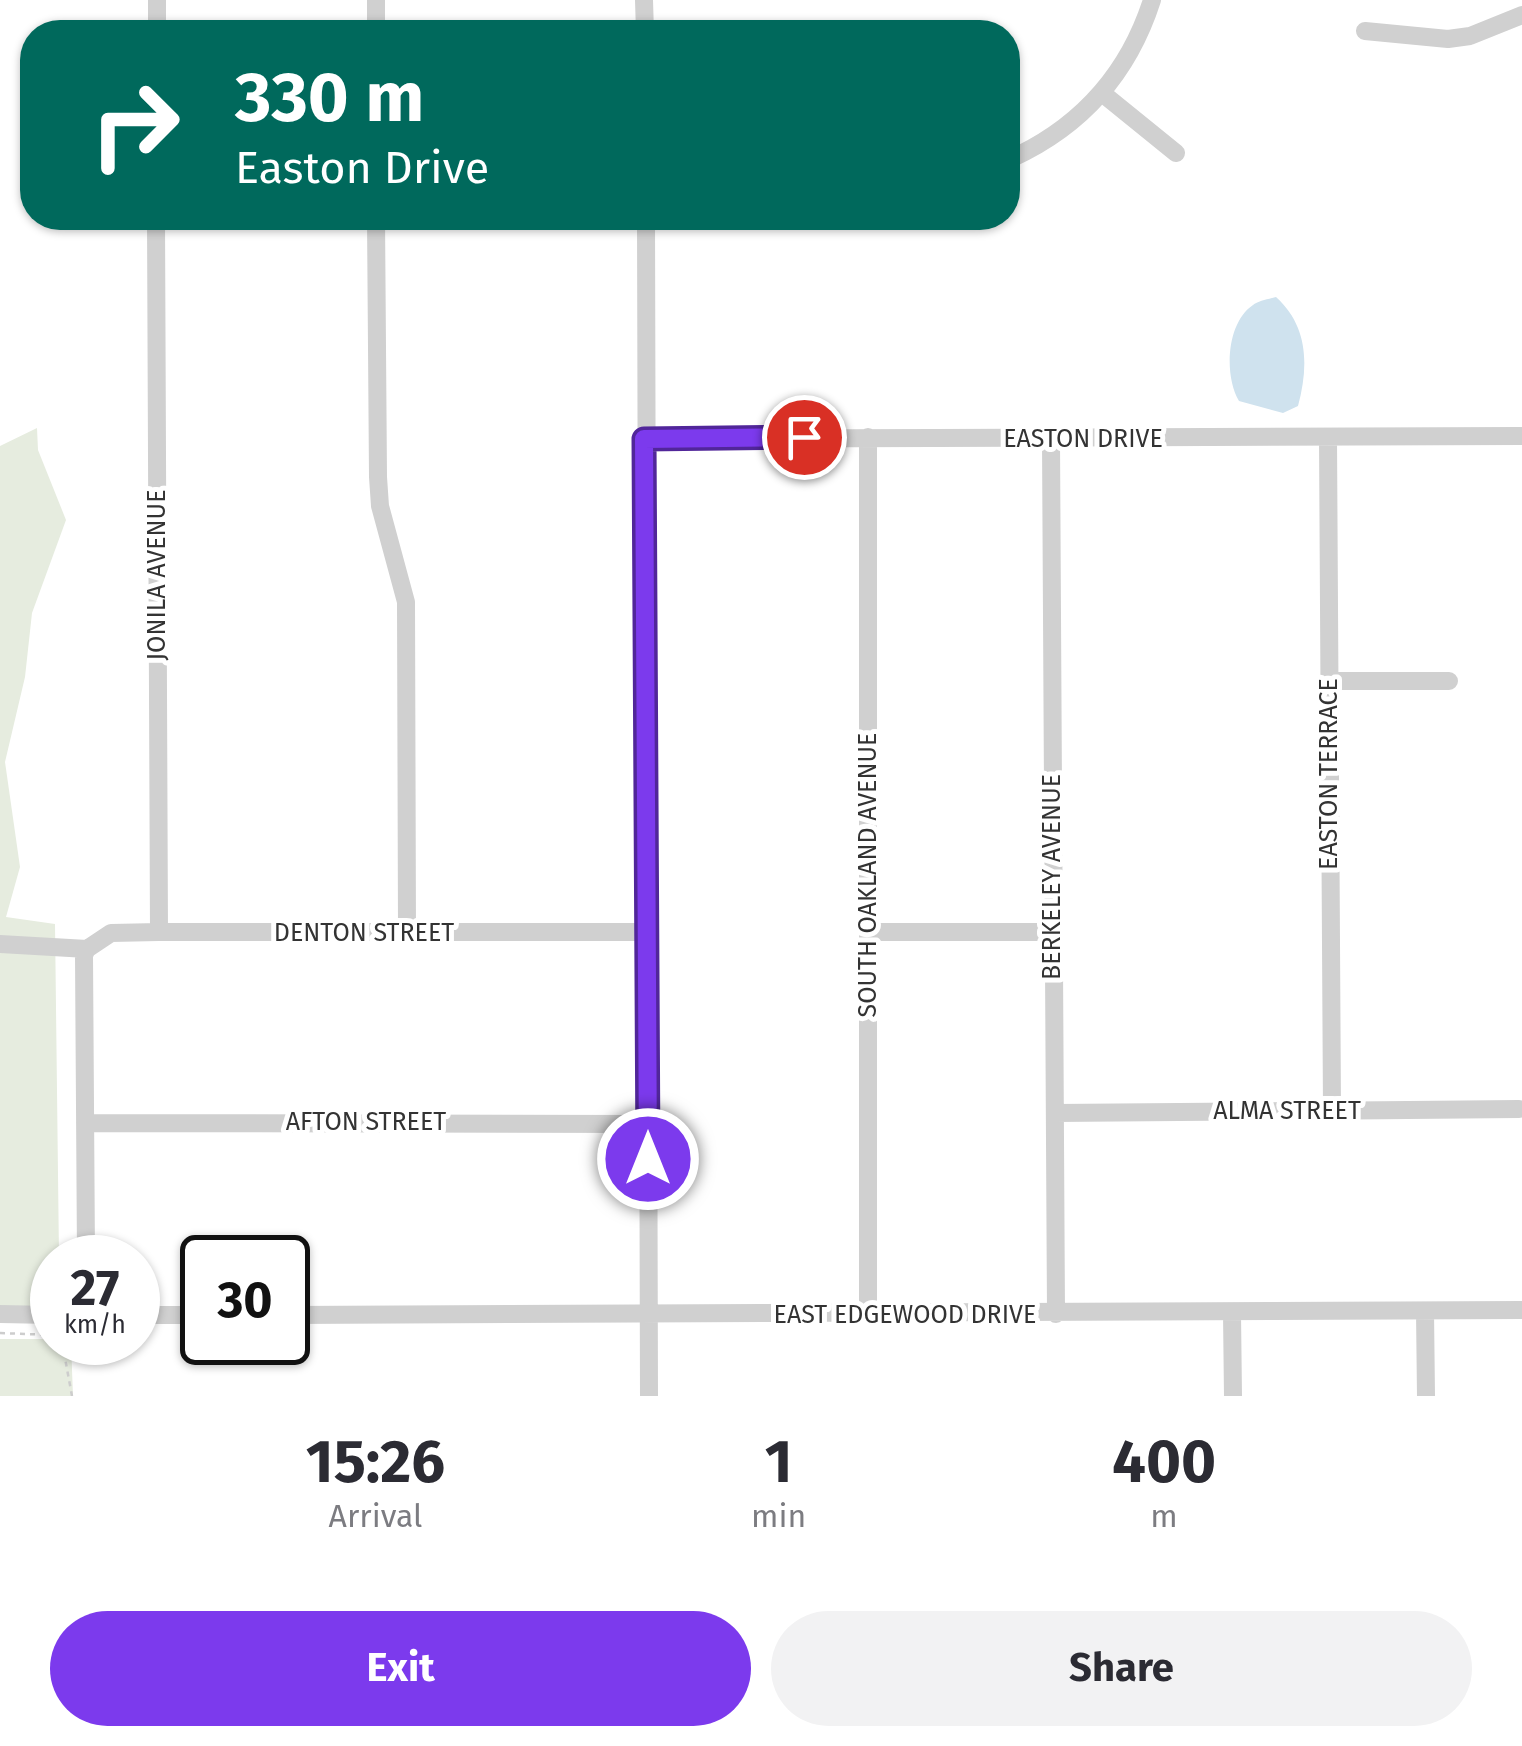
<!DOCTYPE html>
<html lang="en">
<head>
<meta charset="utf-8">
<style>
  body { margin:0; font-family:"Fira Sans",sans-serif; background:#f2f2f3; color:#2b2b33; height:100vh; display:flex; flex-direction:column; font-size:38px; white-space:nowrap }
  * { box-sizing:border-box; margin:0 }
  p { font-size:32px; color:#7c7c81 }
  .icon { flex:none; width:55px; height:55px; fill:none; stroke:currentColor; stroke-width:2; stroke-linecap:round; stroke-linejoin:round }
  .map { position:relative; height:1396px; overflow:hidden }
  .drawer { display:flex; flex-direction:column; background:#fff; flex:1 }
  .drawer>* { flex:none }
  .hud { position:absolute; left:20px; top:20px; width:1000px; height:210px; border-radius:40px; box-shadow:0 2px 8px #0004; background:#00695c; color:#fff; overflow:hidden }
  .speed { position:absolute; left:30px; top:1235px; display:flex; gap:20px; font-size:50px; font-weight:700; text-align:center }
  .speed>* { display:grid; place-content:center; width:130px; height:130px; border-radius:50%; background:#fff; box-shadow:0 2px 8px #0004; line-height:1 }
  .speed small { font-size:25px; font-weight:400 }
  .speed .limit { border:5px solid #111; border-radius:15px; background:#fff; color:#111 }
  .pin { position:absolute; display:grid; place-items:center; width:85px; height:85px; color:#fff; margin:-42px; border:5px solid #fff; border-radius:50%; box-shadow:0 2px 10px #0007 }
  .me { position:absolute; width:110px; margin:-55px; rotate:0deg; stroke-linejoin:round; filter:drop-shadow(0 0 8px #0008) }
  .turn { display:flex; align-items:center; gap:35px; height:210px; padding:0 50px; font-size:45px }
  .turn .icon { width:130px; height:130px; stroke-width:2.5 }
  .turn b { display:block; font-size:70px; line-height:85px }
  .eta { display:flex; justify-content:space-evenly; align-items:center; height:170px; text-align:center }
  .eta b { font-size:60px; font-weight:700; line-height:70px }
  .primary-button { display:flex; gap:20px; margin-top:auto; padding:20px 50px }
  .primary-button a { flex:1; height:115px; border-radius:60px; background:#7c3aed; color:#fff; font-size:40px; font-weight:700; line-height:115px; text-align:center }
  .primary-button a+a { background:#f2f2f3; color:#2b2b33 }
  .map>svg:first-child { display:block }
  .green { fill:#e6ecdf }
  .water { fill:#cfe2ee }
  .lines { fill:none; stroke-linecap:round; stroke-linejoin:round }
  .path { stroke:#cdcdcd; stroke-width:2.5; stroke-dasharray:5 5; stroke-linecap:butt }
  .minor { stroke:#d0d0d0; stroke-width:18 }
  .route-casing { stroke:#51269a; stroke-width:25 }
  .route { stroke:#7c3aed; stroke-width:18 }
  .labels { text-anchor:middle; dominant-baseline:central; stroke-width:10; stroke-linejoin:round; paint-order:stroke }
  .street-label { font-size:25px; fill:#333; stroke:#fff }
</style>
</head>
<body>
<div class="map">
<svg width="1522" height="1396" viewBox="0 0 1522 1396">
  <rect width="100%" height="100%" fill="#fff"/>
  <path class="green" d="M37,428L38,450L66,520L32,613L25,677L5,762L20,867L6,917L55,924L59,1257L52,1258V1276L45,1277L44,1306H0V446Z
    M52,1339L71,1343L73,1396H0V1339Z"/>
  <path class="water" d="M1276,297C1308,326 1309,365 1298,406L1283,413L1239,401C1224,376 1226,323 1253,305C1258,301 1269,299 1276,297Z"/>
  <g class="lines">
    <path class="path" d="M0,1333L52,1335
      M62,1342L72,1396"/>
    <path class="minor" d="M376,0V32
      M644,0L645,32
      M1365,31L1448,39L1470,36L1522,15
      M157,32V0
      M1102,93L1176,153
      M1008,160C1080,128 1128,75 1152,0
      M156,218L159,932
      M376,218L378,477L380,506L406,602L407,932
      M646,218L649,1396
      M1328,438L1332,1111
      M645,439L1522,436
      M1051,440L1056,1314
      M1329,681H1449
      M868,932H1053
      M0,944L87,949
      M87,949L111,933L159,932H646
      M1055,1113L1519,1109
      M85,1123L648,1124
      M86,1258L84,955L87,949
      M1425,1311L1426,1396
      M1232,1313L1233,1396
      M0,1314L52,1315
      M868,1314V437
      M138,1315H202
      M288,1315L1522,1310"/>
  </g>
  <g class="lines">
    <g class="route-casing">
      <path id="route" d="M648,1159L644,439L804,437"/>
    </g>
    <use href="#route" class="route"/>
  </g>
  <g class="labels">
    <g class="street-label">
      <text x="1083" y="439">EASTON DRIVE</text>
      <text transform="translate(157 575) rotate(-90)">JONILA AVENUE</text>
      <text transform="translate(1329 774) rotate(-90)">EASTON TERRACE</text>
      <text transform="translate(868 875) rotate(-90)">SOUTH OAKLAND AVENUE</text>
      <text transform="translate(1052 877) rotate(-90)">BERKELEY AVENUE</text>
      <text x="364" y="933">DENTON STREET</text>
      <text x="1287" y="1111">ALMA STREET</text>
      <text x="366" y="1122">AFTON STREET</text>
      <text x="905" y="1315">EAST EDGEWOOD DRIVE</text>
    </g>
  </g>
</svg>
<div class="speed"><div>27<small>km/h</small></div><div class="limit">30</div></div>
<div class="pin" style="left:804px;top:437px;background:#d93025"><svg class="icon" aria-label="arrive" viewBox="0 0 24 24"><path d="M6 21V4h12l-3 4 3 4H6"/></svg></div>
<svg class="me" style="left:648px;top:1159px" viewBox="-20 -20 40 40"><circle r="17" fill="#7c3aed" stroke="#fff" stroke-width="3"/><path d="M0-11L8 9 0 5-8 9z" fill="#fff"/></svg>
<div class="hud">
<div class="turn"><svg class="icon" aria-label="right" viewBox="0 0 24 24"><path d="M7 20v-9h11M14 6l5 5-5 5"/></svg><div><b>330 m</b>Easton Drive</div></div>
</div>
</div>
<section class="drawer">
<div class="eta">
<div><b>15:26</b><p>Arrival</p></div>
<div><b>1</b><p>min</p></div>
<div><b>400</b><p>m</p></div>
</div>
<div class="primary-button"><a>Exit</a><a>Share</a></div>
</section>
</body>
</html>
